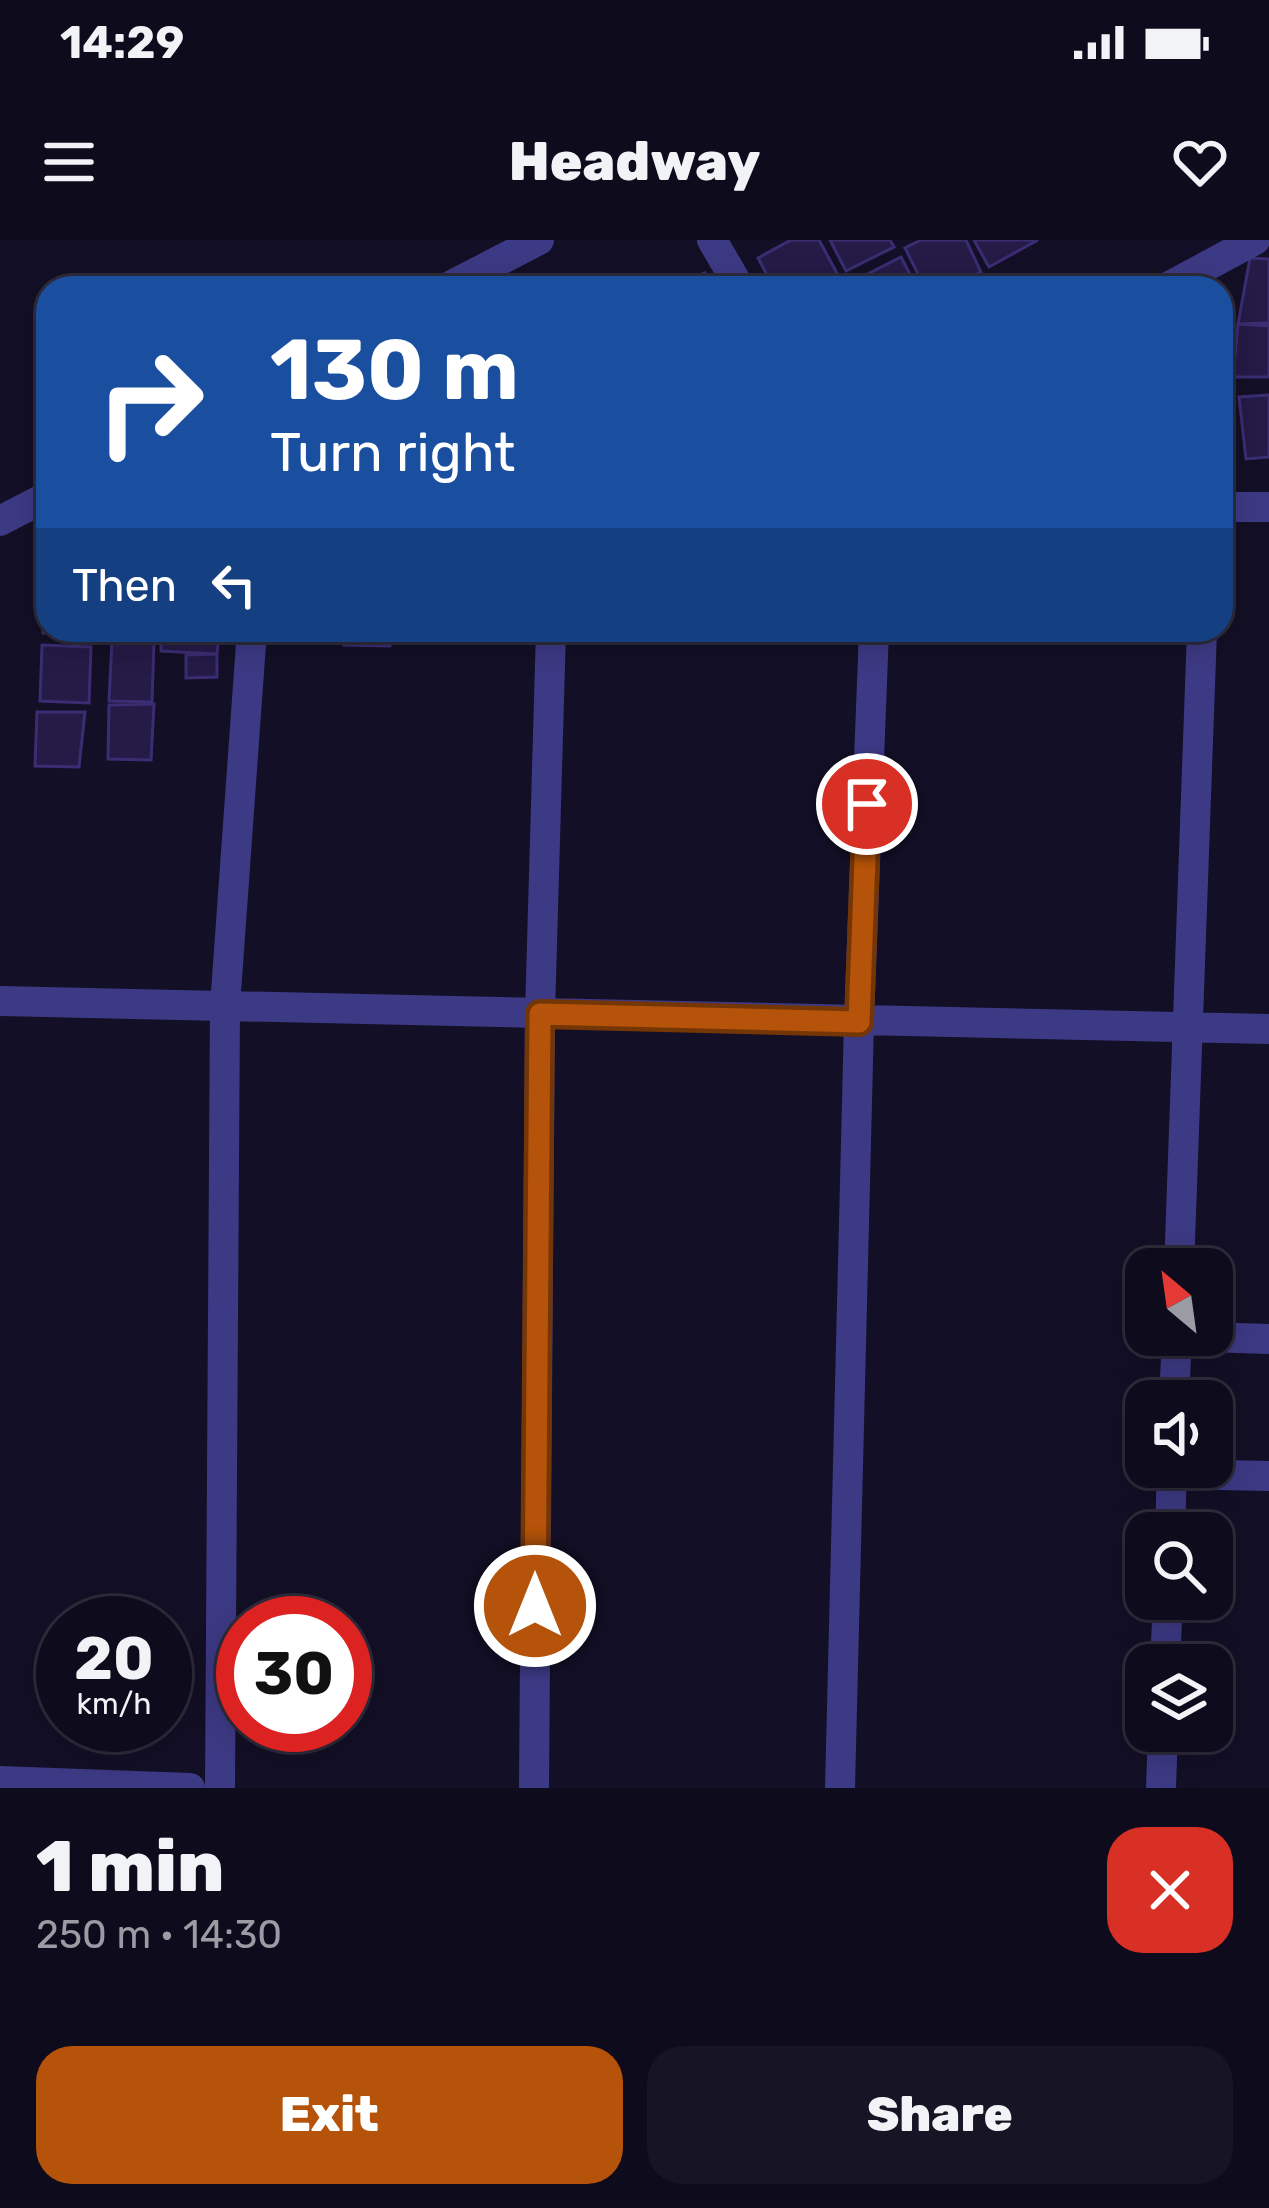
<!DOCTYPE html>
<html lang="en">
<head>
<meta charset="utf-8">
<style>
  body { margin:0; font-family:Rubik,sans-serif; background:#171425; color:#f1f3f6; height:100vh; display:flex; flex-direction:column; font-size:45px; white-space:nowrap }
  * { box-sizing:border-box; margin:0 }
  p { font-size:39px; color:#9b9ba3 }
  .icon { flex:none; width:66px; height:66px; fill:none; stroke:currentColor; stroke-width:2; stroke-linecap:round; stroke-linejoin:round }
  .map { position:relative; height:1548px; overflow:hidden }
  .panel { display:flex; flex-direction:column; background:#0e0b1c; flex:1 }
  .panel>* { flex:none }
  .hud { position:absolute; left:36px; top:36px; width:1197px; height:366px; border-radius:36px; box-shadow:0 6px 30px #0003,0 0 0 3px #2e2b3b; background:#1a4fa0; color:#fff; overflow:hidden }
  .needle { width:78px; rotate:331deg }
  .fabs { position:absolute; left:1125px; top:1008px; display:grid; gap:24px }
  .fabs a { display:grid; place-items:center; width:108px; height:108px; border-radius:24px; background:#0e0b1c; box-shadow:0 6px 30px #0003,0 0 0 3px #2e2b3b; font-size:60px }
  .speed { position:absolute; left:36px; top:1356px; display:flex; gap:24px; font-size:60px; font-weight:700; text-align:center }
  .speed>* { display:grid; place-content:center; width:156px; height:156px; border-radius:50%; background:#0e0b1c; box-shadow:0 6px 30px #0003,0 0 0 3px #2e2b3b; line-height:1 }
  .speed small { font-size:30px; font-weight:400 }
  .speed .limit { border:18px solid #d22; background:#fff; color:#111 }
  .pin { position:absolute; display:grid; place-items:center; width:102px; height:102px; color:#fff; margin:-51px; border:6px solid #fff; border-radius:50%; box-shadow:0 3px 12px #0007 }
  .me { position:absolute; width:132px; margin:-66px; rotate:0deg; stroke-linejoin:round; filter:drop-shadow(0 0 9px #0008) }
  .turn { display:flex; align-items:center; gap:42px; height:252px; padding:0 36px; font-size:54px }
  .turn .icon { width:156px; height:156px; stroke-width:2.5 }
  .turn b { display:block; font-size:84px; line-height:102px }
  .then { display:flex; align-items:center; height:114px; padding:0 36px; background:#0003; gap:24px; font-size:45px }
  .round { display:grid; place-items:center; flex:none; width:126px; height:126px; border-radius:36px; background:#171425 }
  .headline { display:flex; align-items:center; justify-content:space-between; height:204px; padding:0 36px }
  h1 { font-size:72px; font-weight:800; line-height:90px }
  .primary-button { display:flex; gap:24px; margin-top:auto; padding:24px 36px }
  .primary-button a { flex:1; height:138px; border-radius:36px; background:#b45309; color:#fff; font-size:48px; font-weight:800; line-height:138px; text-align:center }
  .primary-button a+a { background:#171425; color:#f1f3f6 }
  .status { display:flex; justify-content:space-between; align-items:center; height:84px; padding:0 60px; background:#0e0b1c; direction:ltr }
  .status svg { height:33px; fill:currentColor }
  header { display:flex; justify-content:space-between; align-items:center; height:156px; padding:0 36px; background:#0e0b1c; font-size:54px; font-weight:800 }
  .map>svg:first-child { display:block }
  .building { fill:#241b47; stroke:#3b2d73; stroke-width:3 }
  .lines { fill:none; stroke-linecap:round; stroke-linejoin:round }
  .minor { stroke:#3d3a85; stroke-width:30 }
  .route-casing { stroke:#753606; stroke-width:30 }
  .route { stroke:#b45309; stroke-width:21 }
</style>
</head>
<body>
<div class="status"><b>14:29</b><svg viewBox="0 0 49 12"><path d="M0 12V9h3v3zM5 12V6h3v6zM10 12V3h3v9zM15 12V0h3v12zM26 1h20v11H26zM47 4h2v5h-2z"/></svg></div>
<header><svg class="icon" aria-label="menu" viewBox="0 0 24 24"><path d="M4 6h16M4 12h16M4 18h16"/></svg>Headway<svg class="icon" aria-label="heart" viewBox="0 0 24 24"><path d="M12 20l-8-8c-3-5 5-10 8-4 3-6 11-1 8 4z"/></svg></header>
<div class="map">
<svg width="1269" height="1548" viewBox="0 0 1269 1548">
  <rect width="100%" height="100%" fill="#130f26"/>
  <path class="building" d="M791,0H819L838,35L813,48H774L758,18Z
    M830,0H890L894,7L846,31Z
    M921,0H966L981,32L949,48H925L905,8Z
    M974,0H1038L989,27Z
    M901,17L917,48H849L848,44Z
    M1250,18L1269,19V83L1238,84Z
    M705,33L713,48H667Z
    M1238,84L1269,86V137H1233Z
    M1269,155V217L1246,219L1239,157Z
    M43,348H48V390H89V393H43Z
    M345,390H392L390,406L344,405Z
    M161,393H219L217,414L161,411Z
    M112,400L154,402L152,462L109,461Z
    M42,405L91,407L89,463L40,461Z
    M217,414V437L186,438V415Z
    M154,464L151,520L108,519L109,465Z
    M37,472H85L79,527L35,526Z"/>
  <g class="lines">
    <path class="minor" d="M712,0L740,48
      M446,48L539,0
      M1166,48L1255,0
      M1221,267H1269
      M0,281L48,256
      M0,761L1269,789
      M1179,1029L1202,390
      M1177,1096L1269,1099
      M1174,1161L1177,1095
      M1172,1234L1269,1236
      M1170,1293L1172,1227
      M1165,1425L1168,1359
      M0,1541L190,1548
      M220,1548L225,766L252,390
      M534,1548L540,774L551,390
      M840,1548L859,781L874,390
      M1161,1548L1163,1491"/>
  </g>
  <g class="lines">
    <g class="route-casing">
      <path id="route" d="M535,1366L540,774L859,782L867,564"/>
    </g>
    <use href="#route" class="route"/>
  </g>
</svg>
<div class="fabs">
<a><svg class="needle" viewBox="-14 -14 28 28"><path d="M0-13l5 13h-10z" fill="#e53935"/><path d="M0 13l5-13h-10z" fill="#9b9ba3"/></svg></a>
<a><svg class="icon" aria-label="sound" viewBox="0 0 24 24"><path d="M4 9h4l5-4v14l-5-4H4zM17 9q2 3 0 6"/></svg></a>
<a><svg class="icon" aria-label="search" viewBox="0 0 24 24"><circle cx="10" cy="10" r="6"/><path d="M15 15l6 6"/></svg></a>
<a><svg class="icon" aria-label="layers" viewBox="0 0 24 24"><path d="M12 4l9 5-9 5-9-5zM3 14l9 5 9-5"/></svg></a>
</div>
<div class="speed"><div>20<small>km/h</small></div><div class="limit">30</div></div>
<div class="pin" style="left:867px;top:564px;background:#d93025"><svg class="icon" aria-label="arrive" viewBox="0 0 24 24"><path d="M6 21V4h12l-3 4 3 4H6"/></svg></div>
<svg class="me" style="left:535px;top:1366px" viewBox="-20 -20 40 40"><circle r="17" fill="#b45309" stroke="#fff" stroke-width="3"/><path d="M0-11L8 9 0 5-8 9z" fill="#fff"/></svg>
<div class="hud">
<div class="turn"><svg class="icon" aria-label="right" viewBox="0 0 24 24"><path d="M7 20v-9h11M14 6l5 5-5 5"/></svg><div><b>130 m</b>Turn right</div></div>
<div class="then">Then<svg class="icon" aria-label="left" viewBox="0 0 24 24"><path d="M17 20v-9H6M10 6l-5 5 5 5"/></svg></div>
</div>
</div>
<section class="panel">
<div class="headline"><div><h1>1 min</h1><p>250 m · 14:30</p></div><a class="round" style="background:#d93025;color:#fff"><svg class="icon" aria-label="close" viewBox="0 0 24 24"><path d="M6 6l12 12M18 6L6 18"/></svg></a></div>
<div class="primary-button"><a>Exit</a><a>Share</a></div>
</section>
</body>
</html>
